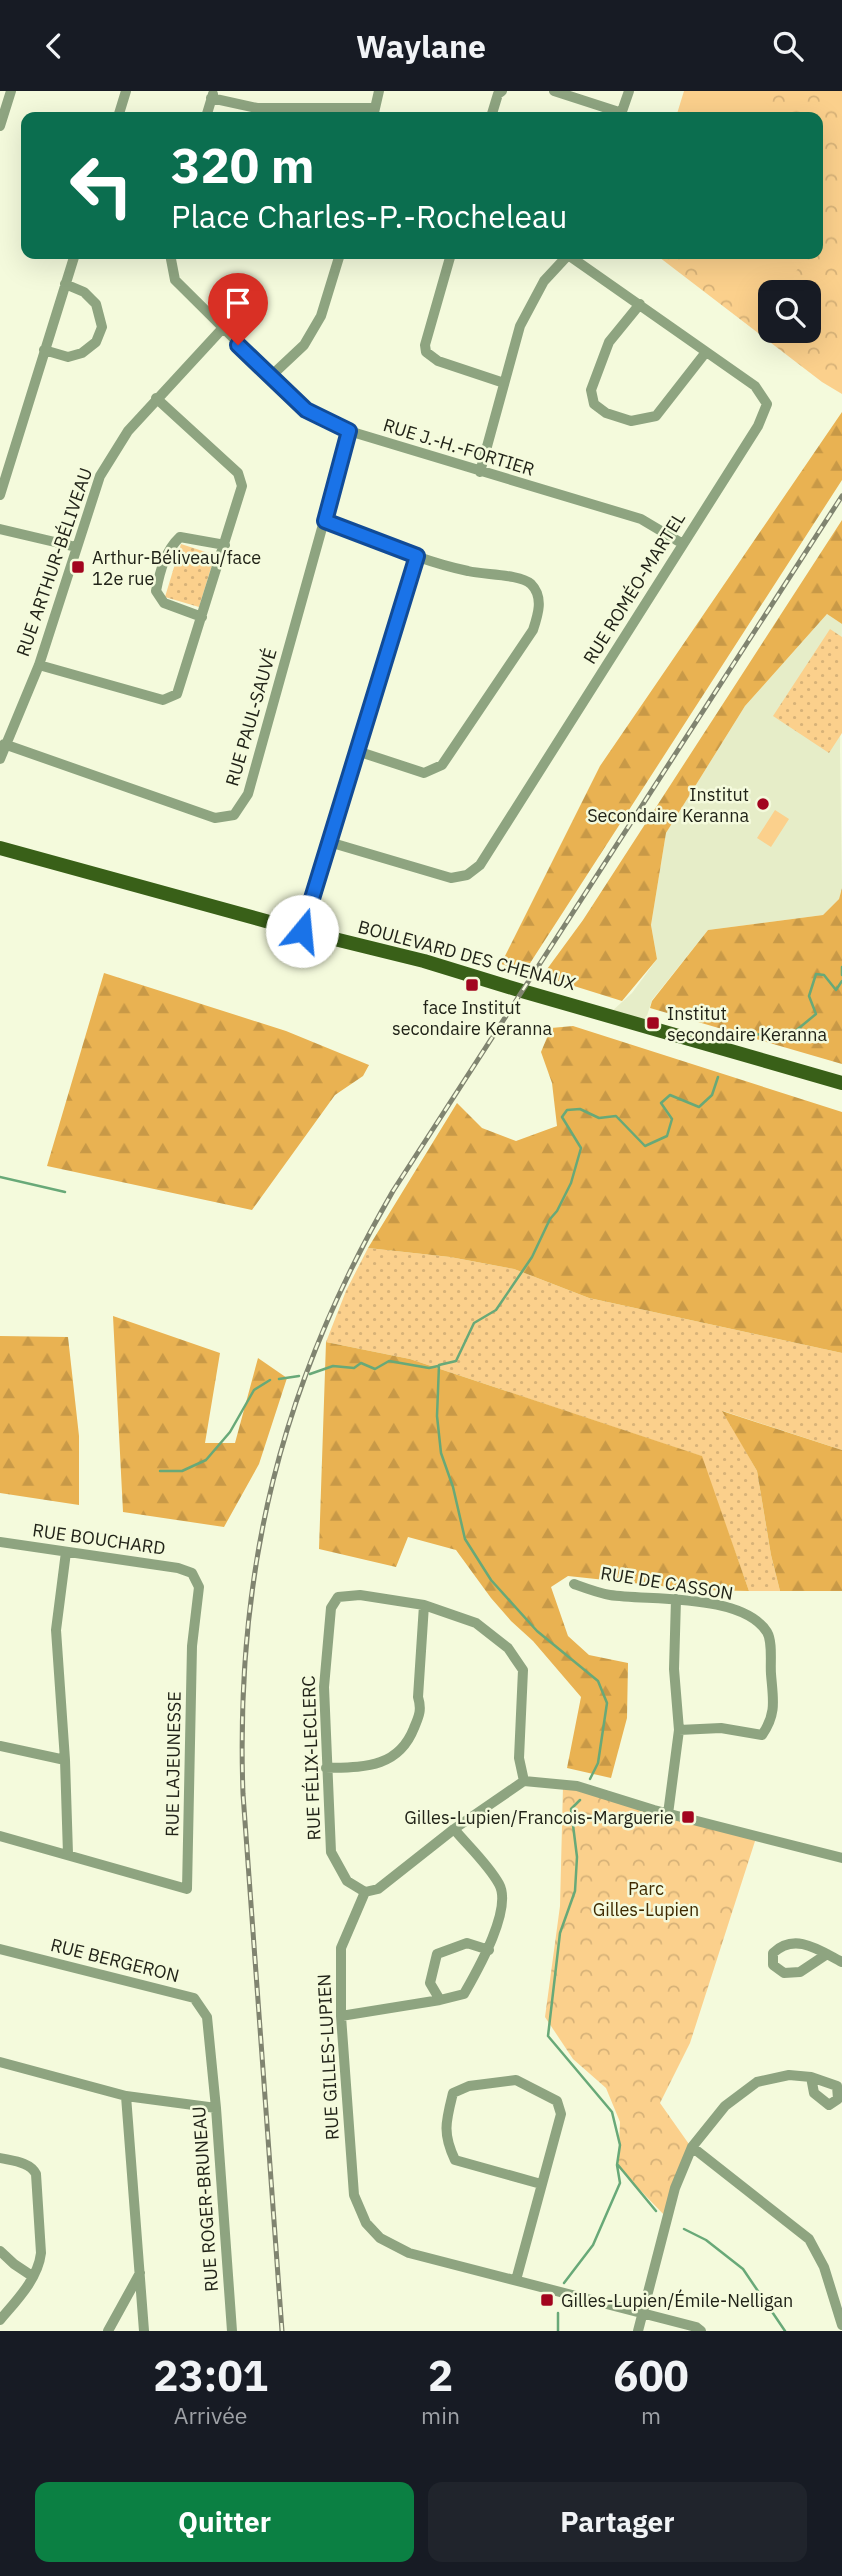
<!DOCTYPE html>
<html lang="fr">
<head>
<meta charset="utf-8">
<style>
  body { margin:0; font-family:"IBM Plex Sans",sans-serif; background:#20242c; color:#f1f3f6; height:100vh; display:flex; flex-direction:column; font-size:26px; white-space:nowrap }
  * { box-sizing:border-box; margin:0 }
  p { font-size:23px; color:#9ea1a6 }
  .icon { flex:none; width:38px; height:38px; fill:none; stroke:currentColor; stroke-width:2; stroke-linecap:round; stroke-linejoin:round }
  .map { position:relative; height:2240px; overflow:hidden }
  .side { display:flex; flex-direction:column; background:#171b24; flex:1 }
  .side>* { flex:none }
  .banner { position:absolute; left:21px; top:21px; width:802px; height:147px; border-radius:14px; box-shadow:0 7px 28px #0002; background:#0b6e4f; color:#fff; overflow:hidden }
  .buttons { position:absolute; left:758px; top:189px; display:grid; gap:14px }
  .buttons a { display:grid; place-items:center; width:63px; height:63px; border-radius:14px; background:#171b24; box-shadow:0 7px 28px #0002; font-size:35px }
  .pin { position:absolute; display:grid; place-items:center; width:60px; height:60px; color:#fff; margin:-72px -30px; border-radius:50% 50% 50% 0; rotate:-45deg; box-shadow:0 0 7px #0007 }
  .pin .icon { rotate:45deg }
  .me { position:absolute; width:77px; margin:-38px; rotate:17deg; stroke-linejoin:round; filter:drop-shadow(0 0 5px #0008) }
  .turn { display:flex; align-items:center; gap:24px; height:147px; padding:0 35px; font-size:32px }
  .turn .icon { width:91px; height:91px; stroke-width:2.5 }
  .turn b { display:block; font-size:49px; line-height:60px }
  .eta { display:flex; justify-content:space-evenly; align-items:center; height:119px; text-align:center }
  .eta b { font-size:42px; font-weight:800; line-height:49px }
  .primary-button { display:flex; gap:14px; margin-top:auto; padding:14px 35px }
  .primary-button a { flex:1; height:80px; border-radius:14px; background:#0b8043; color:#fff; font-size:28px; font-weight:800; line-height:80px; text-align:center }
  .primary-button a+a { background:#20242c; color:#f1f3f6 }
  header { display:flex; justify-content:space-between; align-items:center; height:91px; padding:0 35px; background:#171b24; font-size:32px; font-weight:800 }
  .map>svg:first-child { display:block }
  .built { fill:#e6edc8 }
  .grass { fill:url(#grass-dots) }
  .forest { fill:url(#forest-firs) }
  .park { fill:url(#park-crowns); fill-rule:evenodd }
  .pitch { fill:#fbd08c }
  .lines { fill:none; stroke-linecap:round; stroke-linejoin:round }
  .stream { stroke:#68a978; stroke-width:2.5 }
  .minor { stroke:#8ea480; stroke-width:10 }
  .major { stroke:#396018; stroke-width:14 }
  .rail-casing { stroke:#808470; stroke-width:5 }
  .rail { stroke:#f4fadc; stroke-width:2.5; stroke-dasharray:8; stroke-linecap:butt }
  .route-casing { stroke:#114b97; stroke-width:18 }
  .route { stroke:#1a73e8; stroke-width:12 }
  .poi-dot { fill:#a2041e; stroke:#f4fadc; stroke-width:2.5 }
  .labels { text-anchor:middle; dominant-baseline:central; stroke-width:5; stroke-linejoin:round; paint-order:stroke }
  .street-label { font-size:18px; fill:#212318; stroke:#f4fadc }
  .poi-label { font-size:18px; fill:#212318; stroke:#f4fadc; text-anchor:start }
  .park-label { font-size:18px; fill:#3f2a00; stroke:#f4fadc }
</style>
</head>
<body>
<header><svg class="icon" aria-label="back" viewBox="0 0 24 24"><path d="M15 5l-7 7 7 7"/></svg>Waylane<svg class="icon" aria-label="search" viewBox="0 0 24 24"><circle cx="10" cy="10" r="6"/><path d="M15 15l6 6"/></svg></header>
<div class="map">
<svg width="842" height="2240" viewBox="0 0 842 2240">
  <defs>
    <pattern id="grass-dots" width="8" height="8" patternUnits="userSpaceOnUse" patternTransform="scale(1.75)"><rect width="8" height="8" fill="#fbd08c"/><path d="M2 2h.1M6 6h.1" fill="none" stroke="#d7b278" stroke-width="1.8" stroke-linecap="round"/></pattern>
    <pattern id="forest-firs" width="22" height="20" patternUnits="userSpaceOnUse" patternTransform="scale(1.75)"><rect width="22" height="20" fill="#e9b252"/><path d="M5 1l3.5 6h-7zM16 11l3.5 6h-7z" fill="#c89947"/></pattern>
    <pattern id="park-crowns" width="20" height="18" patternUnits="userSpaceOnUse" patternTransform="scale(1.75)"><rect width="20" height="18" fill="#fbd08c"/><path d="M2 6a3 3 0 1 1 6 0M12 15a3 3 0 1 1 6 0" fill="none" stroke="#d7b278"/></pattern>
  </defs>
  <rect width="100%" height="100%" fill="#f4fadc"/>
  <path class="built" d="M827,523L842,533L840,658L842,797L839,808L823,824L708,839L652,909L645,931L611,921L632,902L657,868L651,834L666,742L745,615Z"/>
  <path class="grass" d="M181,453L215,464L199,516L165,506Z
    M830,538L842,546V642L829,662L773,625Z
    M368,1157L450,1166L514,1178L589,1207L842,1262V1359L723,1320L757,1380L771,1464L780,1500H749L701,1365L410,1268L326,1251L346,1200Z"/>
  <path class="forest" d="M842,321V389L525,880L501,873L600,675Z
    M842,429V533L827,523L745,615L666,742L651,834L657,868L622,910L542,885L583,829Z
    M842,797V973L650,917L652,910L708,839L823,824L839,808Z
    M104,882L286,940L369,974L363,985L335,1004L252,1119L47,1075Z
    M573,935L842,1021V1262L589,1207L514,1178L450,1166L368,1157L457,1012L482,1037L516,1050L557,1035L552,992L541,961L551,937Z
    M113,1225L220,1262L205,1352H235L258,1267L287,1287L259,1373L224,1436L123,1421Z
    M0,1245L68,1246L79,1345V1414L0,1402Z
    M326,1251L410,1268L702,1365L749,1500L698,1499L568,1485L551,1496L568,1545L589,1564L628,1572L627,1627L611,1687L567,1677L581,1606L533,1550L511,1530L491,1507L456,1459L408,1446L396,1476L319,1458Z
    M722,1320L842,1359V1500H780L771,1464L757,1380Z"/>
  <path class="park" d="M684,0H842V303L822,291L655,163H817V26H676ZM770,201H808V240H770Z
    M563,1695L756,1747L690,1952L660,2012L691,2056L667,2127L618,2076L620,2031L606,1997L573,1968L545,1926L560,1815Z"/>
  <path class="pitch" d="M709,0H754L781,26H683Z
    M676,163H784L800,175L780,201H770V214L759,228Z
    M775,719L789,728L771,756L757,747Z"/>
  <g class="lines">
    <path class="stream" d="M842,876V884
      M749,945L779,940L793,942L816,923L809,905L816,883L824,884L836,899L842,890
      M0,1086L65,1101
      M310,1283L333,1275L354,1277L361,1272L375,1278L389,1270L429,1277L438,1275
      M279,1288L299,1285
      M160,1380H182L206,1369L230,1341L254,1299L270,1289
      M590,1688L598,1672L607,1612L598,1590L537,1540L491,1489L465,1448L453,1396L441,1362L437,1325L439,1274L456,1270L474,1232L496,1219L532,1166L550,1128L557,1120L571,1092L581,1057L562,1026L567,1019L580,1018L599,1027L616,1025L645,1055L667,1045L672,1028L661,1012L670,1004L699,1016L712,1004L718,986
      M618,2074L656,2120
      M684,2138L706,2149L743,2178L785,2240
      M564,2192L593,2154L620,2092L617,2074L620,2054L612,2021L548,1945L560,1842L575,1800L577,1766L571,1718L580,1709
      M558,2240V2222"/>
    <path class="minor" d="M554,0L622,22
      M211,7L257,17H374
      M118,26L126,0
      M206,26L213,3
      M373,26L379,0
      M491,26L498,3L502,0
      M620,26L629,0
      M0,35L11,0
      M170,163L175,189L306,319L349,340L641,428L683,453
      M451,163L425,254L426,261L438,270L504,292
      M640,213L609,251L591,299L594,313L606,322L631,330L656,325L706,261
      M44,259L68,266L82,262L96,251L102,236L96,213L84,201L65,193
      M271,285L304,254L321,225L340,163
      M480,381L520,235L544,190L569,163
      M0,404L75,163
      M325,430C371,447 419,470 468,480C484,484 520,483 531,493C544,506 538,524 533,539L442,674L424,682L357,660
      M0,438L76,456
      M202,526L164,512L156,500C160,480 165,460 180,446L225,454
      M39,574L163,609L177,603L242,395L238,382L156,307
      M4,653L215,727L234,724L248,703L349,340
      M0,668L39,574L100,385L128,340L222,238
      M329,751L451,787L467,784L480,774L758,335L767,313L755,295L568,164
      M302,840L417,465
      M0,1451L178,1477L192,1482L199,1496L192,1555L187,1798L0,1745
      M66,1461L56,1539L65,1669L68,1763
      M574,1493C585,1497 598,1502 610,1504C650,1510 742,1502 767,1541C773,1551 770,1572 771,1583C773,1608 777,1623 762,1644L721,1637L679,1639
      M0,1655L65,1669
      M326,1677C362,1676 398,1678 414,1637C419,1625 422,1619 418,1606L424,1514
      M668,1723L679,1639L674,1578L676,1508
      M365,1801L341,1857V1925L354,2104L366,2132L380,2147L409,2162L696,2236L701,2240
      M365,1801L347,1790L331,1761L324,1596L331,1517L338,1506L360,1504L424,1514L476,1532L508,1557L523,1579L519,1667L524,1690
      M365,1801L378,1798L454,1738L524,1690L577,1695L654,1719L842,1767
      M0,1858L194,1907L207,1926L216,2017L232,2240
      M827,1863L800,1881L784,1882L773,1874V1862C795,1841 819,1859 842,1871
      M440,1909L430,1892L437,1863L467,1852L489,1859
      M341,1925L440,1909L464,1903C477,1880 513,1818 499,1793C488,1773 468,1755 454,1738
      M0,1971L126,2005L216,2017
      M126,2005L144,2240
      M692,2056L809,2148L824,2176L842,2234
      M0,2067C13,2070 30,2071 36,2083L41,2162C38,2188 16,2210 0,2229
      M0,2160L14,2173L32,2185
      M516,2189L561,2023L557,2010L516,1989L469,1995L453,2002C446,2030 442,2042 455,2069L541,2093
      M108,2240L140,2182
      M638,2240L675,2097L692,2056L725,2015L757,1991L789,1984L811,1986L837,1995L838,2008L829,2014L814,2002L811,1986"/>
    <path class="major" d="M0,757L302,840L424,870L522,900L842,992"/>
    <g class="rail-casing">
      <path id="rail" d="M282,2240L243,1703C235,1479 281,1293 393,1100L842,405"/>
    </g>
    <use href="#rail" class="rail"/>
  </g>
  <g class="lines">
    <g class="route-casing">
      <path id="route" d="M238,254L306,319L349,340L325,430L417,465L302,840"/>
    </g>
    <use href="#route" class="route"/>
  </g>
  <g class="poi-dot">
    <rect x="71" y="469" width="14" height="14" rx="3.5"/>
    <circle cx="763" cy="713" r="7"/>
    <rect x="465" y="887" width="14" height="14" rx="3.5"/>
    <rect x="646" y="925" width="14" height="14" rx="3.5"/>
    <rect x="681" y="1719" width="14" height="14" rx="3.5"/>
    <rect x="540" y="2202" width="14" height="14" rx="3.5"/>
  </g>
  <g class="labels">
    <g class="street-label">
      <text transform="translate(459 356) rotate(17)">RUE J.-H.-FORTIER</text>
      <text transform="translate(54 471) rotate(-71)">RUE ARTHUR-BÉLIVEAU</text>
      <text transform="translate(634 497) rotate(-58)">RUE ROMÉO-MARTEL</text>
      <text transform="translate(251 626) rotate(-74)">RUE PAUL-SAUVÉ</text>
      <text transform="translate(467 864) rotate(15)">BOULEVARD DES CHENAUX</text>
      <text transform="translate(99 1448) rotate(8)">RUE BOUCHARD</text>
      <text transform="translate(667 1492) rotate(9)">RUE DE CASSON</text>
      <text transform="translate(311 1667) rotate(-92)">RUE FÉLIX-LECLERC</text>
      <text transform="translate(173 1673) rotate(-89)">RUE LAJEUNESSE</text>
      <text transform="translate(115 1869) rotate(14)">RUE BERGERON</text>
      <text transform="translate(328 1966) rotate(-93)">RUE GILLES-LUPIEN</text>
      <text transform="translate(205 2108) rotate(-94)">RUE ROGER-BRUNEAU</text>
    </g>
    <g class="poi-label">
      <text x="92" y="466">Arthur-Béliveau/face<tspan x="92" dy="21">12e rue</tspan></text>
      <text x="749" y="703" text-anchor="end">Institut<tspan x="749" dy="21">Secondaire Keranna</tspan></text>
      <text x="472" y="916" text-anchor="middle">face Institut<tspan x="472" dy="21">secondaire Keranna</tspan></text>
      <text x="667" y="922">Institut<tspan x="667" dy="21">secondaire Keranna</tspan></text>
      <text x="674" y="1726" text-anchor="end">Gilles-Lupien/Francois-Marguerie</text>
      <text x="561" y="2209">Gilles-Lupien/Émile-Nelligan</text>
    </g>
    <g class="park-label">
      <text x="646" y="1797">Parc<tspan x="646" dy="21">Gilles-Lupien</tspan></text>
    </g>
  </g>
</svg>
<div class="buttons">
<a><svg class="icon" aria-label="search" viewBox="0 0 24 24"><circle cx="10" cy="10" r="6"/><path d="M15 15l6 6"/></svg></a>
</div>
<div class="pin" style="left:238px;top:254px;background:#d93025"><svg class="icon" aria-label="arrive" viewBox="0 0 24 24"><path d="M6 21V4h12l-3 4 3 4H6"/></svg></div>
<svg class="me" style="left:302px;top:840px" viewBox="-20 -20 40 40"><circle r="19" fill="#fff"/><path d="M0-13L10 11 0 6-10 11z" fill="#1a73e8"/></svg>
<div class="banner">
<div class="turn"><svg class="icon" aria-label="left" viewBox="0 0 24 24"><path d="M17 20v-9H6M10 6l-5 5 5 5"/></svg><div><b>320 m</b>Place Charles-P.-Rocheleau</div></div>
</div>
</div>
<section class="side">
<div class="eta">
<div><b>23:01</b><p>Arrivée</p></div>
<div><b>2</b><p>min</p></div>
<div><b>600</b><p>m</p></div>
</div>
<div class="primary-button"><a>Quitter</a><a>Partager</a></div>
</section>
</body>
</html>
